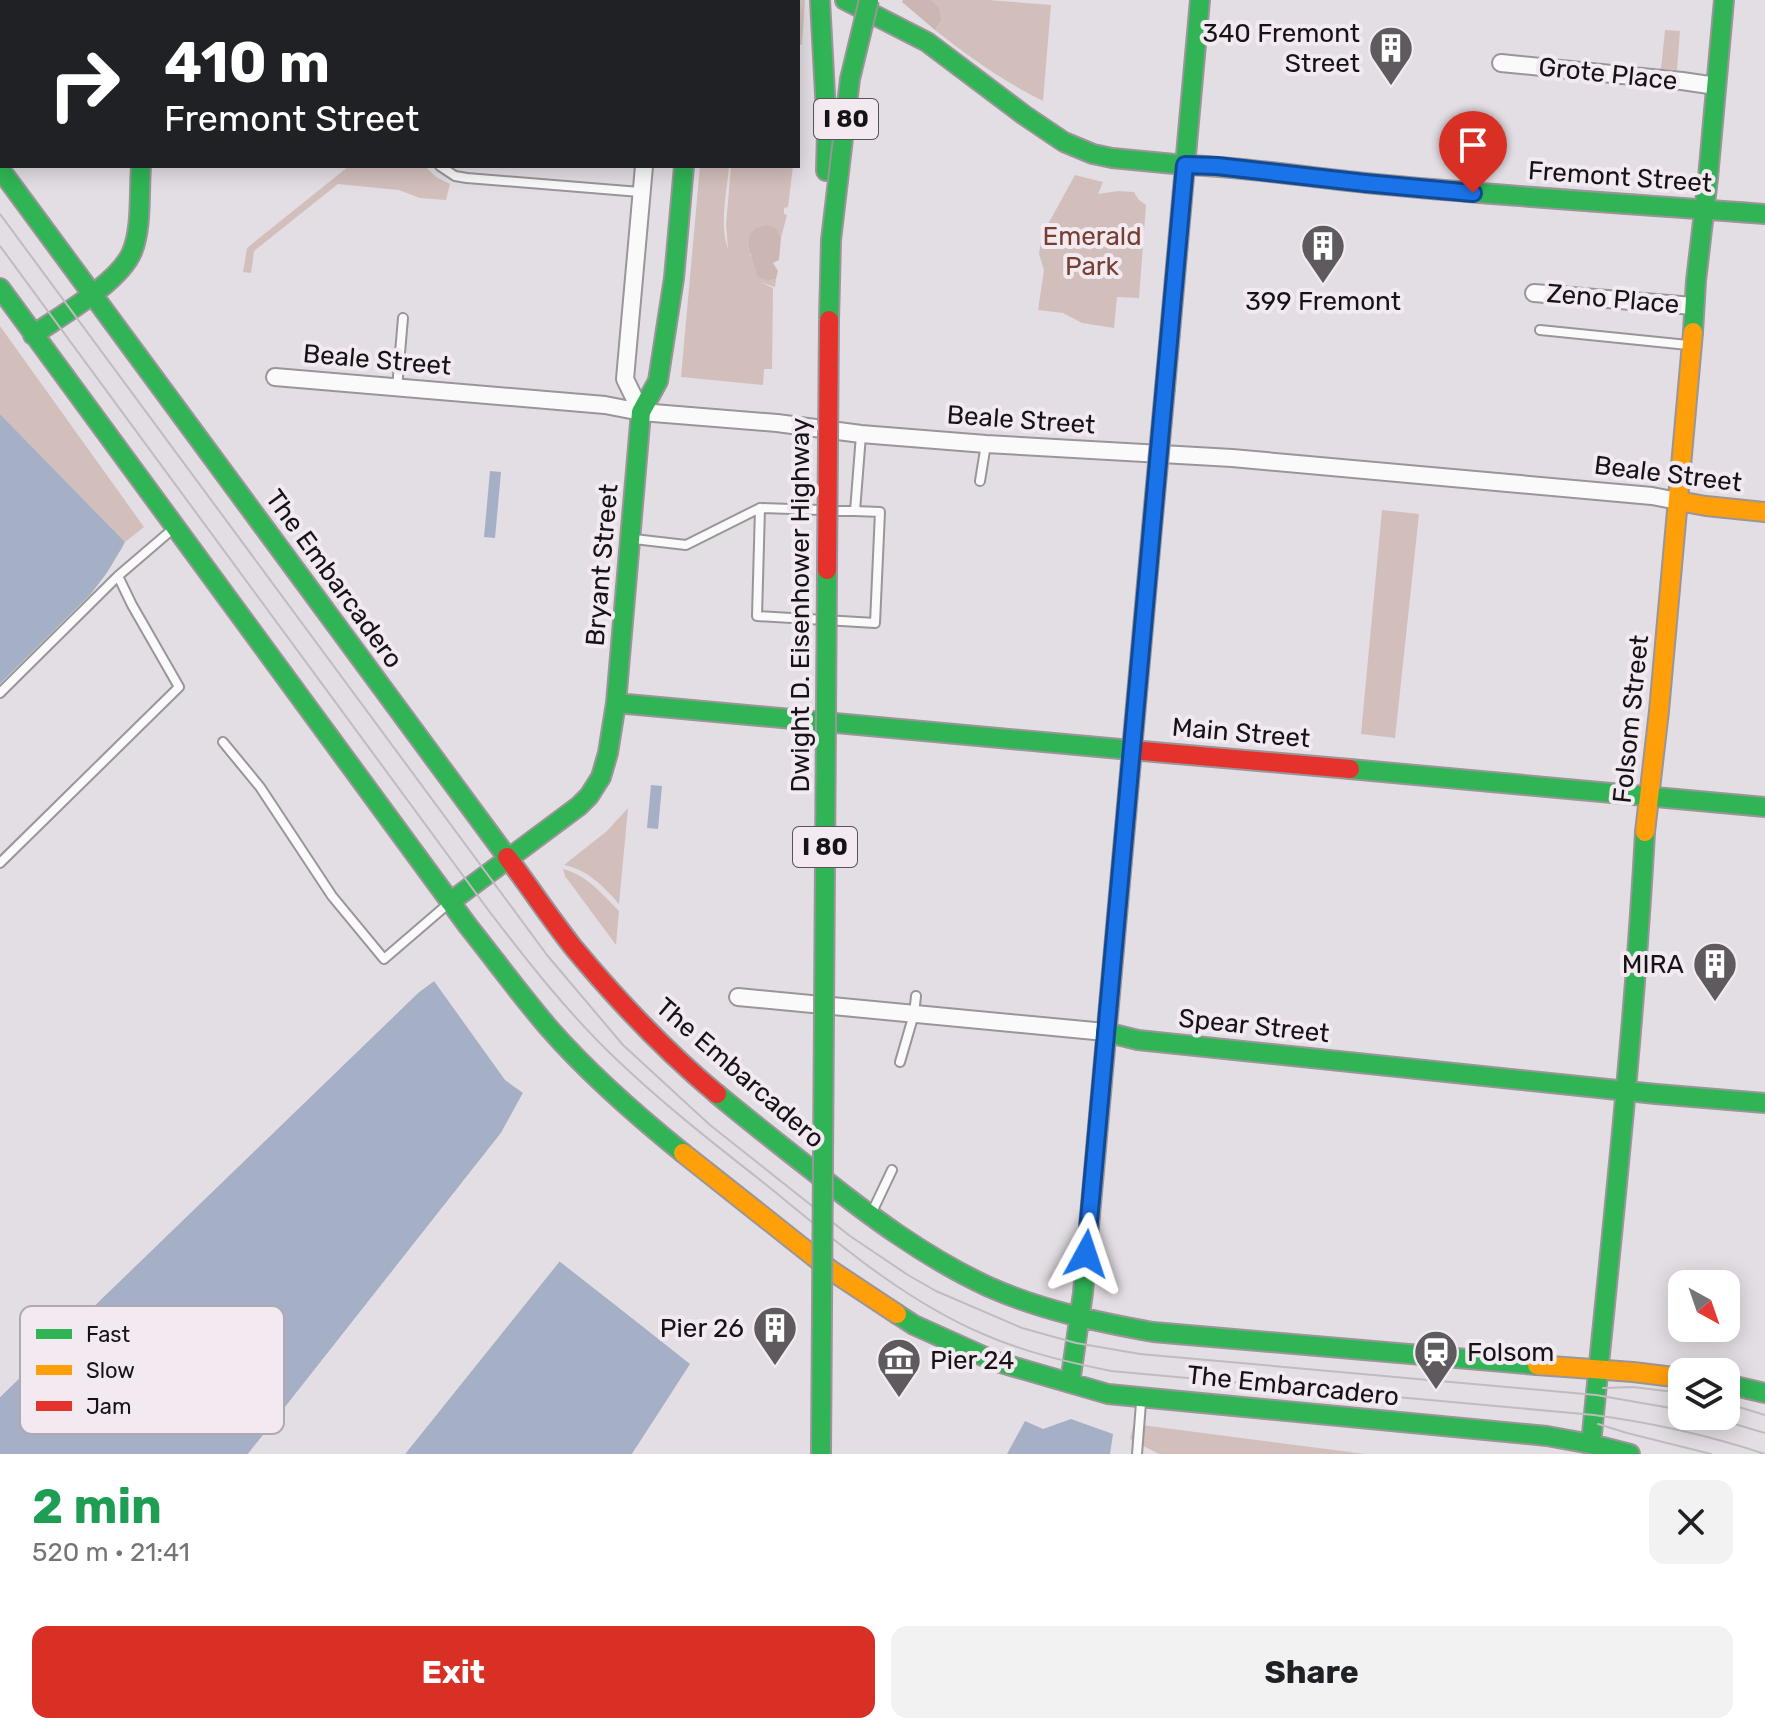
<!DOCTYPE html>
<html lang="en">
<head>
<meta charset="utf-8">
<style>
  body { margin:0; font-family:Rubik,sans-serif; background:#f2f2f2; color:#202124; height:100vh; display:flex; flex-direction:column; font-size:30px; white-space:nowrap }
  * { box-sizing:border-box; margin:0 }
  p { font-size:26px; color:#757577 }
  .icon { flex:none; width:44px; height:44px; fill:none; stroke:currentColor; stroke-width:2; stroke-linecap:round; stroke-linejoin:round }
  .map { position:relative; height:1454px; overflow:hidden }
  .sheet { display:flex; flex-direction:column; background:#fff; flex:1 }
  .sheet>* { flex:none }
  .hud { position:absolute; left:0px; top:0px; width:800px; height:168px; box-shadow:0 4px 20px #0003; background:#202124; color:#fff; overflow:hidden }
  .needle { width:52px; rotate:140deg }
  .fabs { position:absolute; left:1668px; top:1270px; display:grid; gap:16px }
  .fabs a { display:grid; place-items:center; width:72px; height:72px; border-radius:16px; background:#fff; box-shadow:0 4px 20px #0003; font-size:40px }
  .pin { position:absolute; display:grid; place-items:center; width:68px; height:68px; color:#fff; margin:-82px -34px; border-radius:50% 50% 50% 0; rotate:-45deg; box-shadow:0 0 8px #0007 }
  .pin .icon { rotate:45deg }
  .me { position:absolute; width:88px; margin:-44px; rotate:5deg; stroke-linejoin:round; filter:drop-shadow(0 0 6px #0008) }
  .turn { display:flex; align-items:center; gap:28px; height:168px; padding:0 32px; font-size:36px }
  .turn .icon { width:104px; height:104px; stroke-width:2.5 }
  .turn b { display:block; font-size:56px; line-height:68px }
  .round { display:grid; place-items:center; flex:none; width:84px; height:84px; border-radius:16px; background:#f2f2f2 }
  .head { display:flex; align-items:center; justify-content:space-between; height:136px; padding:0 32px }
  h1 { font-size:48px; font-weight:700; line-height:60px; color:#1e9e55 }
  .primary-button { display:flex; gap:16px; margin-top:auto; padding:16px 32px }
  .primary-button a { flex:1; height:92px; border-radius:16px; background:#d93025; color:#fff; font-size:32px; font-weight:700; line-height:92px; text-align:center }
  .primary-button a+a { background:#f2f2f2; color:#202124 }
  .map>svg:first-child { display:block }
  .green { fill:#d2bfbb }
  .forest { fill:#ccb6b3 }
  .water { fill:#a5b0c6 }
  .pier { fill:#e3dee3 }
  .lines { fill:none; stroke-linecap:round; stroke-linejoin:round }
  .lane-casing { stroke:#999599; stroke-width:12 }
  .street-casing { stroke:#999599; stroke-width:20 }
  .fast-casing { stroke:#999599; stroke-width:22 }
  .slow-casing { stroke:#999599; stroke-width:22 }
  .jam-casing { stroke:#999599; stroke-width:22 }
  .lane { stroke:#fbfafb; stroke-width:8 }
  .street { stroke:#fbfafb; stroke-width:16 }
  .fast { stroke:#30b455; stroke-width:18 }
  .slow { stroke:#ff9f0a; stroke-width:18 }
  .jam { stroke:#e5322d; stroke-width:18 }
  .tram { stroke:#bebcbe; stroke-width:2 }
  .fast-bridge-casing { stroke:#999599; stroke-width:22; stroke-linecap:butt }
  .jam-bridge-casing { stroke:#999599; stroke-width:22; stroke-linecap:butt }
  .fast-bridge { stroke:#30b455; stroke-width:18 }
  .jam-bridge { stroke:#e5322d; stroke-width:18 }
  .route-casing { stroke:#114b97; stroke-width:20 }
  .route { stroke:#1a73e8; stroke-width:14 }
  .labels { text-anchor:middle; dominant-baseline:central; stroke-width:8; stroke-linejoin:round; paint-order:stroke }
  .shield { fill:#f2e9f1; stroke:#585358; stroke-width:2 }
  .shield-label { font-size:24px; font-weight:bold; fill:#161316 }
  .poi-label { font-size:26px; fill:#161316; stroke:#f2e9f1; text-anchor:end }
  .street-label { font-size:26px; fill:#161316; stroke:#f2e9f1 }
  .park-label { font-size:26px; fill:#754031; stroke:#f2e9f1 }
  .key { fill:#f2e9f1; stroke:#b0a9af; stroke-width:2 }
  .key-label { font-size:22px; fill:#161316 }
</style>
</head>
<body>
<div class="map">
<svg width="1765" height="1454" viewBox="0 0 1765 1454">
  <rect width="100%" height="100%" fill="#e3dee3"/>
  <path class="green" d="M711,0H805L802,45L798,44V2H711Z
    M931,0H989L1051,5L1043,101C1003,81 969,57 935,30Z
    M1665,30L1680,31L1677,70L1661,69Z
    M349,166H425L436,177L450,184L446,200L420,198L399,190L338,184L254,251L251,273L243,272L247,248Z
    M700,166H729C727,193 719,224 728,249L726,225L731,166H793L788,207L784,208V214L787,215L781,238L777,229L750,255L768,281L776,279L775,287L760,282L773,288L772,369H764L763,385L681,377Z
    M1075,175L1103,182L1098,194L1118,191L1134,192L1138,199L1146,205L1139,298L1117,297L1114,328L1082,323L1063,313L1038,310L1044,270L1039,254L1042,235Z
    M0,326L144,527L125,542L0,414Z
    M1382,510L1419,514L1395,738L1361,734Z
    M628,808L619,904C604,887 587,869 564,865L607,831Z
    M563,869C587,875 602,894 619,911L616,945L565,876Z
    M1134,1424L1365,1454H1159L1130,1439Z"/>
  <path class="forest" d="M903,0H931L939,8L941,20L935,30L902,2Z
    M767,225L777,229L781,238L779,260L773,263L778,271L776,279L768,281L757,276C756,263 741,242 754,230C757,227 762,227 767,225Z"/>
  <path class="water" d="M0,414L125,542L113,565L90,595L0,684Z
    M490,471L501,472L495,538L484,537Z
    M651,785L662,786L658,829L647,828Z
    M434,981L505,1080L523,1093L501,1133L248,1454H0V1397L419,992Z
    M559,1261L691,1364L632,1454H405Z
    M1071,1419L1113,1434L1110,1454H1007L1025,1421L1043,1429Z"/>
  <path class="pier" d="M120,551L123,555L105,583L0,688V684L90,595L102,581Z
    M431,978L434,981L419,992L0,1397V1392L416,989Z
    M523,1093L527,1095L505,1135L253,1454H248L501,1133Z
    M558,1257L562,1258L694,1362V1366L637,1454H632L690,1364L560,1261L405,1454H401Z"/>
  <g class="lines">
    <g class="lane-casing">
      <path id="lane" d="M373,2V0
        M440,166L455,176L467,178L640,192
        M1540,330L1688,345
        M397,388L403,318
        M980,481L986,444
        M821,510L760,508L757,616L875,623L880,512L855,511L861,435
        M835,511H855
        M634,539L686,545L760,508
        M0,693L118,576L174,528
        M223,742L260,787L332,896L384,959L448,904
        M0,863L179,687L132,605L118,576
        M900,1062L914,1014L916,996
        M872,1212L892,1170
        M1137,1454L1141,1403"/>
    </g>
    <g class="street-casing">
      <path id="street" d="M658,2V0
        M1501,63L1682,81L1716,86
        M1534,293L1693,306
        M275,377L605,405L641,412L777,423L861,434L986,444L1232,458L1652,496L1678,501
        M641,412L625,379L644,166
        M738,997L1105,1032"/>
    </g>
    <g class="fast-casing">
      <path id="fast" d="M695,0V2
        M820,0L827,132L826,171
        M845,0L927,42L1024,115L1064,142L1093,154L1112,158L1185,165
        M1185,165C1246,167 1306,177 1366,183C1499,196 1632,204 1765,214
        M0,169L507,857
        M0,288L468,926C495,960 520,994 548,1027C588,1073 636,1115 683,1153
        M1693,332L1696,281L1708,178L1724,0
        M33,335C60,316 119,283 132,252C142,228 139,192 141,166
        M1165,388L1200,0
        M616,703L1131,750
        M1350,769L1765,807
        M450,902L579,806L589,796L601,777L608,753L616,703L641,412L658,381L674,278L684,166
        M1105,1032L1138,1040L1656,1094L1765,1103
        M717,1094C748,1120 780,1145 812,1170C867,1214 924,1257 989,1287C1041,1310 1097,1322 1153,1332L1537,1365
        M897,1314L914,1325L994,1361L1108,1394L1547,1436L1591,1444L1630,1454
        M1070,1383L1083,1293L1152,528
        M1726,1384L1765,1393
        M1591,1444C1611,1240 1634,1037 1645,832"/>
    </g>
    <g class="slow-casing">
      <path id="slow" d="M1678,501L1706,506L1765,512
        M1645,832L1659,711L1693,332
        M683,1153L832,1271L897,1314
        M1537,1365L1633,1372L1682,1378"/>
    </g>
    <g class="jam-casing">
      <path id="jam" d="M155,0V2
        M1131,750L1350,769
        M507,857C529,886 550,918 573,947C617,1000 664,1050 717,1094"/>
    </g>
    <use href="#lane" class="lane"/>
    <use href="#street" class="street"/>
    <use href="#fast" class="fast"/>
    <use href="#slow" class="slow"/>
    <use href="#jam" class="jam"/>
    <path class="tram" d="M0,214L547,955L623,1045L710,1125L850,1236L908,1275L936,1291L1022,1328L1076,1343L1140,1354L1596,1395L1682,1410
      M0,246L489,911C528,962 568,1013 615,1058C662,1103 713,1143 764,1183C832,1238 901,1299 983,1334C1024,1352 1067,1362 1111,1371L1594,1415C1654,1423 1708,1435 1765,1454
      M1603,1388L1633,1387L1682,1393
      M1726,1403L1765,1415
      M1708,1416L1765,1433
      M1598,1424L1627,1433L1711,1454"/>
    <g class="fast-bridge-casing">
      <path id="fast-bridge" d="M829,320L831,240L850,79L869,0
        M1152,528L1165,388
        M821,1454L827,570"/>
    </g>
    <g class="jam-bridge-casing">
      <path id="jam-bridge" d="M827,570L829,320"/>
    </g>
    <use href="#fast-bridge" class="fast-bridge"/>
    <use href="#jam-bridge" class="jam-bridge"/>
  </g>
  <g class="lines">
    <g class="route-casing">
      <path id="route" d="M1086,1254L1185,165L1217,166L1365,183L1473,193"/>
    </g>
    <use href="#route" class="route"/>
  </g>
  <defs>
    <g id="building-pin" transform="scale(2.3)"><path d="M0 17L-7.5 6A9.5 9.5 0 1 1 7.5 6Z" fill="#5e5a5e" stroke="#f2e9f1"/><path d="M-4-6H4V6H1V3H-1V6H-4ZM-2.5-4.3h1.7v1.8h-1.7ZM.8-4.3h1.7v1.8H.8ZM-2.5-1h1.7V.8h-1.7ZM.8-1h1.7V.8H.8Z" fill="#fff"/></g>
    <g id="station-pin" transform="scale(2.3)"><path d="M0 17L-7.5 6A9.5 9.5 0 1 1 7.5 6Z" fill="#5e5a5e" stroke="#f2e9f1"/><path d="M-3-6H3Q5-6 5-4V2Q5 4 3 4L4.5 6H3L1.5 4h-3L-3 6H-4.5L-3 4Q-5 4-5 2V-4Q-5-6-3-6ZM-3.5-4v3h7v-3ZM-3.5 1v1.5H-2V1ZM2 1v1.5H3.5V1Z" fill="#fff"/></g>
    <g id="museum-pin" transform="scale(2.3)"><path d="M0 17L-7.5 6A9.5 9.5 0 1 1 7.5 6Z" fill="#5e5a5e" stroke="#f2e9f1"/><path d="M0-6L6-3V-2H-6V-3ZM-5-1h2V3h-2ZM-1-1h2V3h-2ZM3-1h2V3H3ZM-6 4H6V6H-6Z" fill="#fff"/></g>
  </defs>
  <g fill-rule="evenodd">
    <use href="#building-pin" x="1391" y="48"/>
    <use href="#building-pin" x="1323" y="246"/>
    <use href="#building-pin" x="1715" y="964"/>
    <use href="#building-pin" x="775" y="1328"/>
    <use href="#station-pin" x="1436" y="1352"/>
    <use href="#museum-pin" x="899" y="1360"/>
  </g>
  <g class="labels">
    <g class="shield">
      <rect x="814" y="99" width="64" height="40" rx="6"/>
      <rect x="793" y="827" width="64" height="40" rx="6"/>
    </g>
    <g class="shield-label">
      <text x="846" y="119">I 80</text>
      <text x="825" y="847">I 80</text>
    </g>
    <g class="poi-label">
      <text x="1360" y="33">340 Fremont<tspan x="1360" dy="30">Street</tspan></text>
      <text x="1323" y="301" text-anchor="middle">399 Fremont</text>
      <text x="1684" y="964">MIRA</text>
      <text x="744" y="1328">Pier 26</text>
      <text x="1467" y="1352" text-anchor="start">Folsom</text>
      <text x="930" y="1360" text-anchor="start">Pier 24</text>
    </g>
    <g class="street-label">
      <text transform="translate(1608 74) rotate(6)">Grote Place</text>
      <text transform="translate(1620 177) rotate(4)">Fremont Street</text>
      <text transform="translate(1613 299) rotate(5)">Zeno Place</text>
      <text transform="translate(377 360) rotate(5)">Beale Street</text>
      <text transform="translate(1021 420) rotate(4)">Beale Street</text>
      <text transform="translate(1668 474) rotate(7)">Beale Street</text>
      <text transform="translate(602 565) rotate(-85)">Bryant Street</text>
      <text transform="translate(334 579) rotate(54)">The Embarcadero</text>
      <text transform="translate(800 605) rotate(-90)">Dwight D. Eisenhower Highway</text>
      <text transform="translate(1631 719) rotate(-84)">Folsom Street</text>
      <text transform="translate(1241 733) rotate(5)">Main Street</text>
      <text transform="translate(1254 1026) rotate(6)">Spear Street</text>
      <text transform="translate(740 1073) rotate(41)">The Embarcadero</text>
      <text transform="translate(1293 1386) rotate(6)">The Embarcadero</text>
    </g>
    <g class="park-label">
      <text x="1092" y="236">Emerald<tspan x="1092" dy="30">Park</tspan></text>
    </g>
  </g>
  <rect x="20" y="1306" width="264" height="128" rx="12" class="key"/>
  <rect x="36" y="1329" width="36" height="10" fill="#30b455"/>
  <rect x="36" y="1365" width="36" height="10" fill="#ff9f0a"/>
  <rect x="36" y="1401" width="36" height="10" fill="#e5322d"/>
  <g class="key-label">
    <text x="86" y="1342">Fast</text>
    <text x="86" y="1378">Slow</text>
    <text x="86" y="1414">Jam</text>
  </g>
</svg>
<div class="fabs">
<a><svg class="needle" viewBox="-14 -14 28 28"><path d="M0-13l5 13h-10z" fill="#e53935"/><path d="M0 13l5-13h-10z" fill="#757577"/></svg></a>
<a><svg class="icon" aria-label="layers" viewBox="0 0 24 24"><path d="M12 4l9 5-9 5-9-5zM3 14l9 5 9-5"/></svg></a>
</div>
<div class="pin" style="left:1473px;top:193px;background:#d93025"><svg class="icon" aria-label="arrive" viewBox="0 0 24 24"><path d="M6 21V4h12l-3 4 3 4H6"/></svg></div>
<svg class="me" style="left:1086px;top:1254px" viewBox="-20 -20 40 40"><path d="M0-17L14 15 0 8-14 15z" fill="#1a73e8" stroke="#fff" stroke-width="4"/></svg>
<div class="hud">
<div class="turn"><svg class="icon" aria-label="right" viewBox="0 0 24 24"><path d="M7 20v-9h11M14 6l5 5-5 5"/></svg><div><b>410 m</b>Fremont Street</div></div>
</div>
</div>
<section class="sheet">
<div class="head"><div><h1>2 min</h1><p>520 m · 21:41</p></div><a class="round"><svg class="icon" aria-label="close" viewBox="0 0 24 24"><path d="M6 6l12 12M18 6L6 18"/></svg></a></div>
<div class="primary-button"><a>Exit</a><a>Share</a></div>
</section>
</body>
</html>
